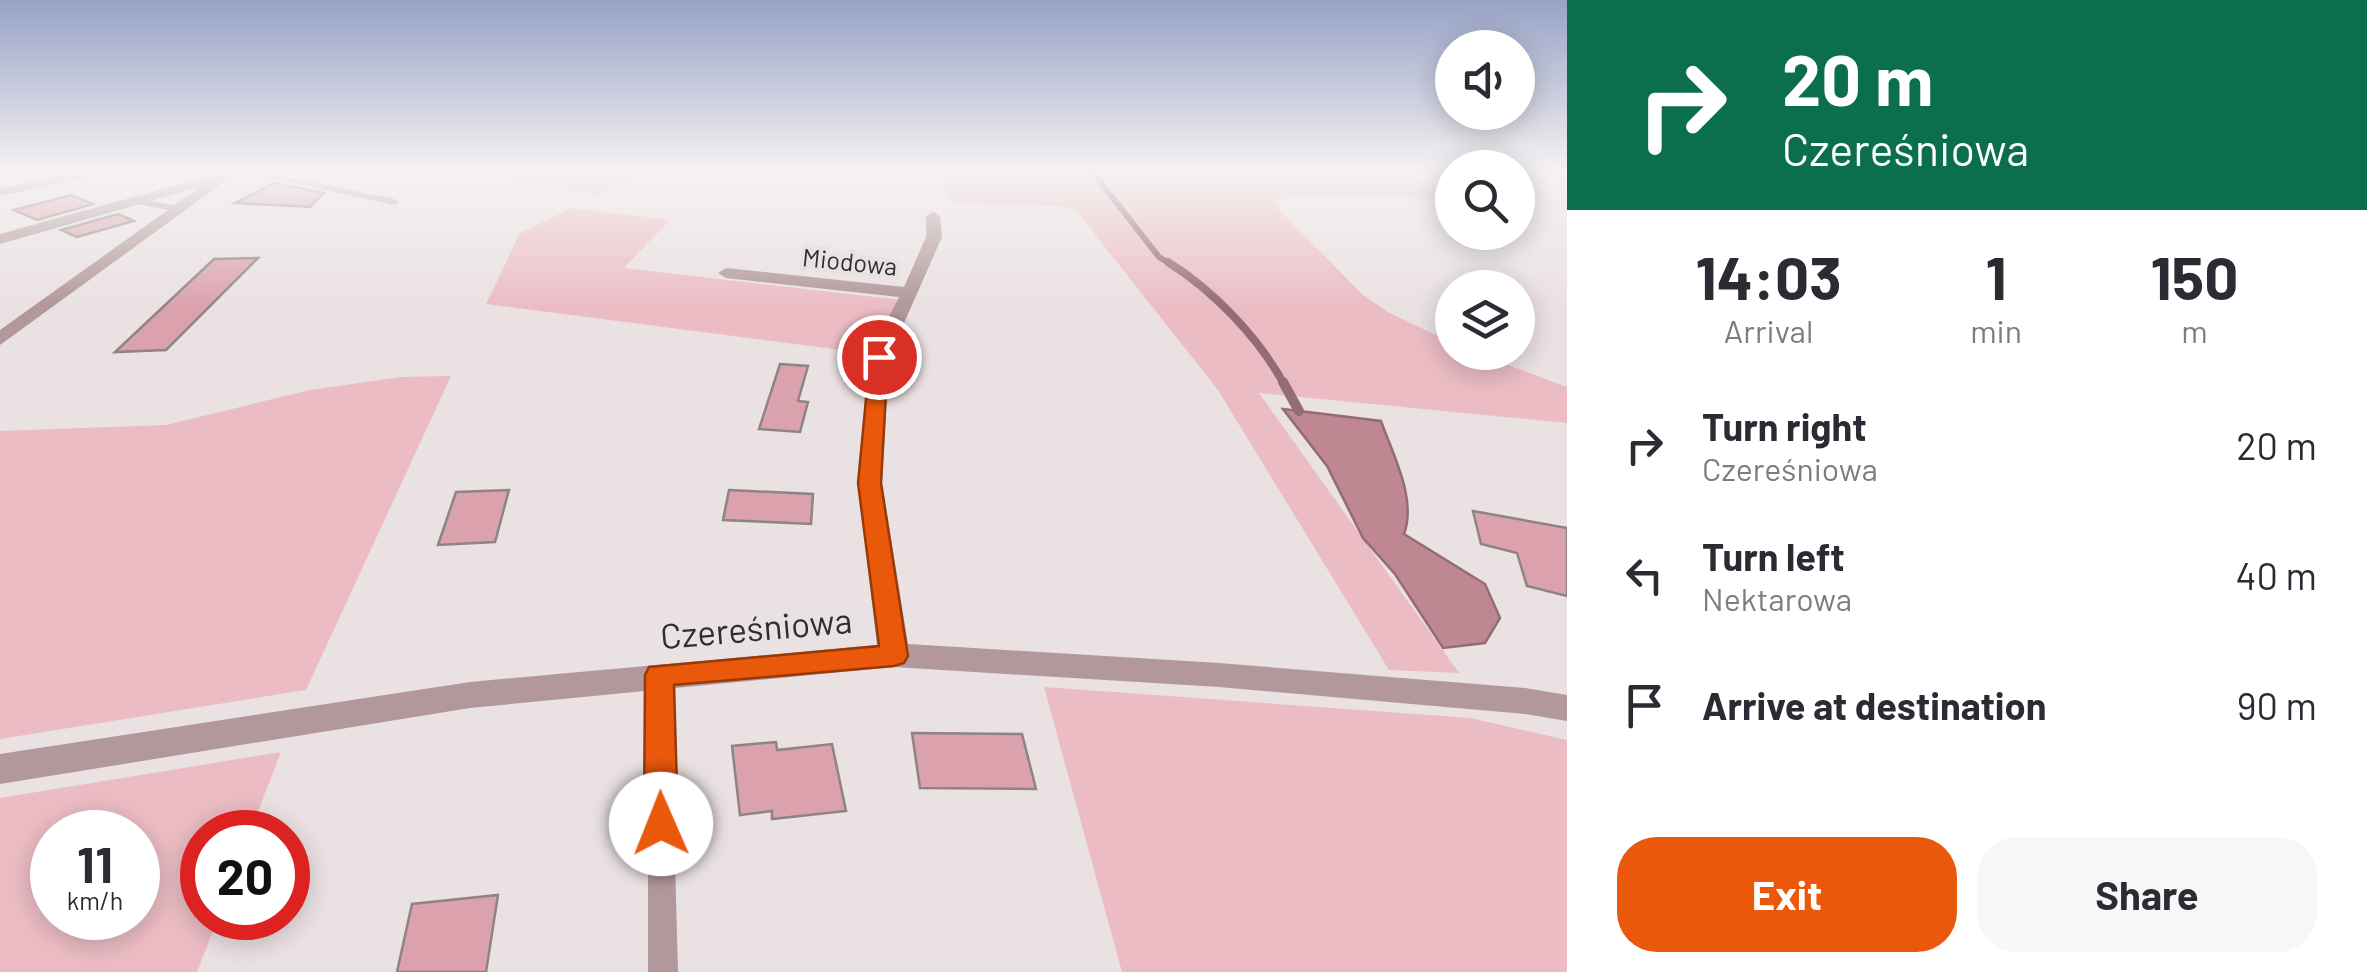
<!DOCTYPE html>
<html lang="en">
<head>
<meta charset="utf-8">
<style>
  body { margin:0; font-family:Barlow,sans-serif; background:#f7f7f7; color:#2b2b33; height:100vh; display:flex; flex-direction:column; font-size:38px; white-space:nowrap }
  * { box-sizing:border-box; margin:0 }
  p { font-size:32px; color:#7c7c81 }
  .icon { flex:none; width:55px; height:55px; fill:none; stroke:currentColor; stroke-width:2; stroke-linecap:round; stroke-linejoin:round }
  .map { position:relative; flex:1; overflow:hidden }
  .side { display:flex; flex-direction:column; background:#fff; width:800px }
  .side>* { flex:none }
  .guide { background:#0b6e4f; color:#fff; overflow:hidden }
  .tools { position:absolute; left:1435px; top:30px; display:grid; gap:20px }
  .tools a { display:grid; place-items:center; width:100px; height:100px; border-radius:50%; background:#fff; box-shadow:0 5px 25px #0003; font-size:50px }
  .speed { position:absolute; left:30px; top:810px; display:flex; gap:20px; font-size:50px; font-weight:700; text-align:center }
  .speed>* { display:grid; place-content:center; width:130px; height:130px; border-radius:50%; background:#fff; box-shadow:0 5px 25px #0003; line-height:1 }
  .speed small { font-size:25px; font-weight:400 }
  .speed .limit { border:15px solid #d22; background:#fff; color:#111 }
  .pin { position:absolute; display:grid; place-items:center; width:85px; height:85px; color:#fff; margin:-42px; border:5px solid #fff; border-radius:50%; box-shadow:0 2px 10px #0007 }
  .me { position:absolute; width:110px; margin:-55px; rotate:359deg; stroke-linejoin:round; filter:drop-shadow(0 0 8px #0008) }
  .turn { display:flex; align-items:center; gap:35px; height:210px; padding:0 50px; font-size:45px }
  .turn .icon { width:130px; height:130px; stroke-width:2.5 }
  .turn b { display:block; font-size:70px; line-height:85px }
  .eta { display:flex; justify-content:space-evenly; align-items:center; height:170px; text-align:center }
  .eta b { font-size:60px; font-weight:700; line-height:70px }
  .button { display:flex; gap:20px; margin-top:auto; padding:20px 50px }
  .button a { flex:1; height:115px; border-radius:40px; background:#ea580c; color:#fff; font-size:40px; font-weight:700; line-height:115px; text-align:center }
  .button a+a { background:#f7f7f7; color:#2b2b33 }
  ul { padding:0; list-style:none }
  li { display:flex; align-items:center; gap:30px; height:130px; padding:0 50px }
  li div { flex:1 }
  li b { display:block; font-size:38px }
  li em { font-style:normal }
  main { display:flex; flex:1; min-height:0 }
  .map>svg:first-child { display:block }
  .green { fill:#ebbcc4; fill-rule:evenodd }
  .water { fill:#bf8792; stroke:#946c74; stroke-width:2.5 }
  .lines { fill:none; stroke-linecap:round; stroke-linejoin:round }
  .stream-far2 { stroke:#946c74; stroke-width:6 }
  .stream-far1 { stroke:#946c74; stroke-width:8 }
  .stream { stroke:#946c74; stroke-width:10 }
  .building { fill:#dba2ad; stroke:#8c8485; stroke-width:2.5 }
  .lane { fill:#b2989c; fill-rule:evenodd }
  .street { fill:#b2989c; fill-rule:evenodd }
  .route { fill:#ea580c; stroke:#983908; stroke-width:2.5 }
  .labels { text-anchor:middle; dominant-baseline:central; stroke-width:9; stroke-linejoin:round; paint-order:stroke }
  .far-street-label { font-size:25px; fill:#312d2e; stroke:#eae1e2 }
  .near-street-label { font-size:35px; fill:#312d2e; stroke:#eae1e2 }
</style>
</head>
<body>
<main>
<div class="map">
<svg width="1567" height="972" viewBox="0 0 1567 972">
  <rect width="100%" height="100%" fill="#eae1e2"/>
  <path class="green" d="M463,170H646L596,195Z
    M941,170H1452V199L1301,195L1274,200L1277,208L1363,295L1388,312L1452,343V352L1476,353L1567,387V423L1259,393L1459,673L1389,670L1218,390L1075,209C1034,201 993,207 952,201L945,189Z
    M571,208L670,220L624,268L901,300L865,353L486,304L520,233Z
    M451,376L306,690L0,739V431L166,425L310,390L401,377Z
    M1044,687L1470,718L1567,740V972H1122Z
    M281,752L250,832H202V918H218L197,972H0V798ZM138,832V918H52V832Z"/>
  <path class="water" d="M1283,409L1381,421C1393,455 1417,499 1404,534L1485,584L1500,618L1485,643L1443,648L1395,574L1363,538L1327,466Z"/>
  <g class="lines">
    <path class="stream-far2" d="M1091,170L1159,257L1172,265"/>
    <path class="stream-far1" d="M1168,262C1214,291 1258,337 1284,384"/>
    <path class="stream" d="M1283,382L1299,411"/>
  </g>
  <path class="building" d="M274,183L324,193L310,207L235,203Z
    M71,195L93,204L37,220L14,210Z
    M118,214L134,221L77,237L61,230Z
    M258,258L166,350L115,352L214,259Z
    M780,364L808,366L798,401L808,402L800,432L759,429Z
    M509,490L495,542L438,545L456,492Z
    M729,490L813,494L811,524L723,520Z
    M1473,511L1567,528V596L1527,586L1517,553L1481,544Z
    M912,733L1022,734L1036,789L920,788Z
    M776,742L777,750L832,744L846,811L772,819V811L740,815L732,746Z
    M498,895L486,972H397L412,904Z"/>
  <g class="lines">
    <path class="lane" d="M253,170L394,199L399,202L394,205L239,171Z
      M137,198L178,206L183,209L178,212L133,203L132,201Z
      M659,666L667,669L670,675L678,972H648V675L651,669Z"/>
    <path class="street" d="M94,170H121L0,196V188Z
      M231,170H252L228,179L0,345V330L200,187L0,244V234Z
      M933,212L940,216L942,237L889,357L882,483L908,644L1219,663L1525,688L1567,695V721L1525,714L1219,687L894,667L470,708L0,784V754L470,682L877,645L858,483L869,357L899,297L726,278L718,273L726,268L904,287L926,237V216Z"/>
  </g>
  <linearGradient id="sky" x2="0" y2="1"><stop stop-color="#97a2c6"/><stop offset="0.56" stop-color="#f6f2f2"/><stop offset="1" stop-color="#f6f2f2" stop-opacity="0"/></linearGradient>
  <rect width="1567" height="306" fill="url(#sky)"/>
  <path class="route" d="M879,352L888,357L881,483L908,656L904,663L894,666L674,685L678,824L673,835L661,839L649,835L644,824L645,675L649,667L879,646L858,483L870,357Z"/>
  <g class="labels">
    <g class="far-street-label">
      <text transform="translate(850 261) rotate(6)">Miodowa</text>
    </g>
    <g class="near-street-label">
      <text transform="translate(756 627) rotate(-5)">Czereśniowa</text>
    </g>
  </g>
</svg>
<div class="tools">
<a><svg class="icon" aria-label="sound" viewBox="0 0 24 24"><path d="M4 9h4l5-4v14l-5-4H4zM17 9q2 3 0 6"/></svg></a>
<a><svg class="icon" aria-label="search" viewBox="0 0 24 24"><circle cx="10" cy="10" r="6"/><path d="M15 15l6 6"/></svg></a>
<a><svg class="icon" aria-label="layers" viewBox="0 0 24 24"><path d="M12 4l9 5-9 5-9-5zM3 14l9 5 9-5"/></svg></a>
</div>
<div class="speed"><div>11<small>km/h</small></div><div class="limit">20</div></div>
<div class="pin" style="left:879px;top:357px;background:#d93025"><svg class="icon" aria-label="arrive" viewBox="0 0 24 24"><path d="M6 21V4h12l-3 4 3 4H6"/></svg></div>
<svg class="me" style="left:661px;top:824px" viewBox="-20 -20 40 40"><circle r="19" fill="#fff"/><path d="M0-13L10 11 0 6-10 11z" fill="#ea580c"/></svg>
</div>
<section class="side">
<div class="guide">
<div class="turn"><svg class="icon" aria-label="right" viewBox="0 0 24 24"><path d="M7 20v-9h11M14 6l5 5-5 5"/></svg><div><b>20 m</b>Czereśniowa</div></div>
</div>
<div class="eta">
<div><b>14:03</b><p>Arrival</p></div>
<div><b>1</b><p>min</p></div>
<div><b>150</b><p>m</p></div>
</div>
<ul>
<li><svg class="icon" aria-label="right" viewBox="0 0 24 24"><path d="M7 20v-9h11M14 6l5 5-5 5"/></svg><div><b>Turn right</b><p>Czereśniowa</p></div><em>20 m</em></li>
<li><svg class="icon" aria-label="left" viewBox="0 0 24 24"><path d="M17 20v-9H6M10 6l-5 5 5 5"/></svg><div><b>Turn left</b><p>Nektarowa</p></div><em>40 m</em></li>
<li><svg class="icon" aria-label="arrive" viewBox="0 0 24 24"><path d="M6 21V4h12l-3 4 3 4H6"/></svg><div><b>Arrive at destination</b></div><em>90 m</em></li>
</ul>
<div class="button"><a>Exit</a><a>Share</a></div>
</section>
</main>
</body>
</html>
